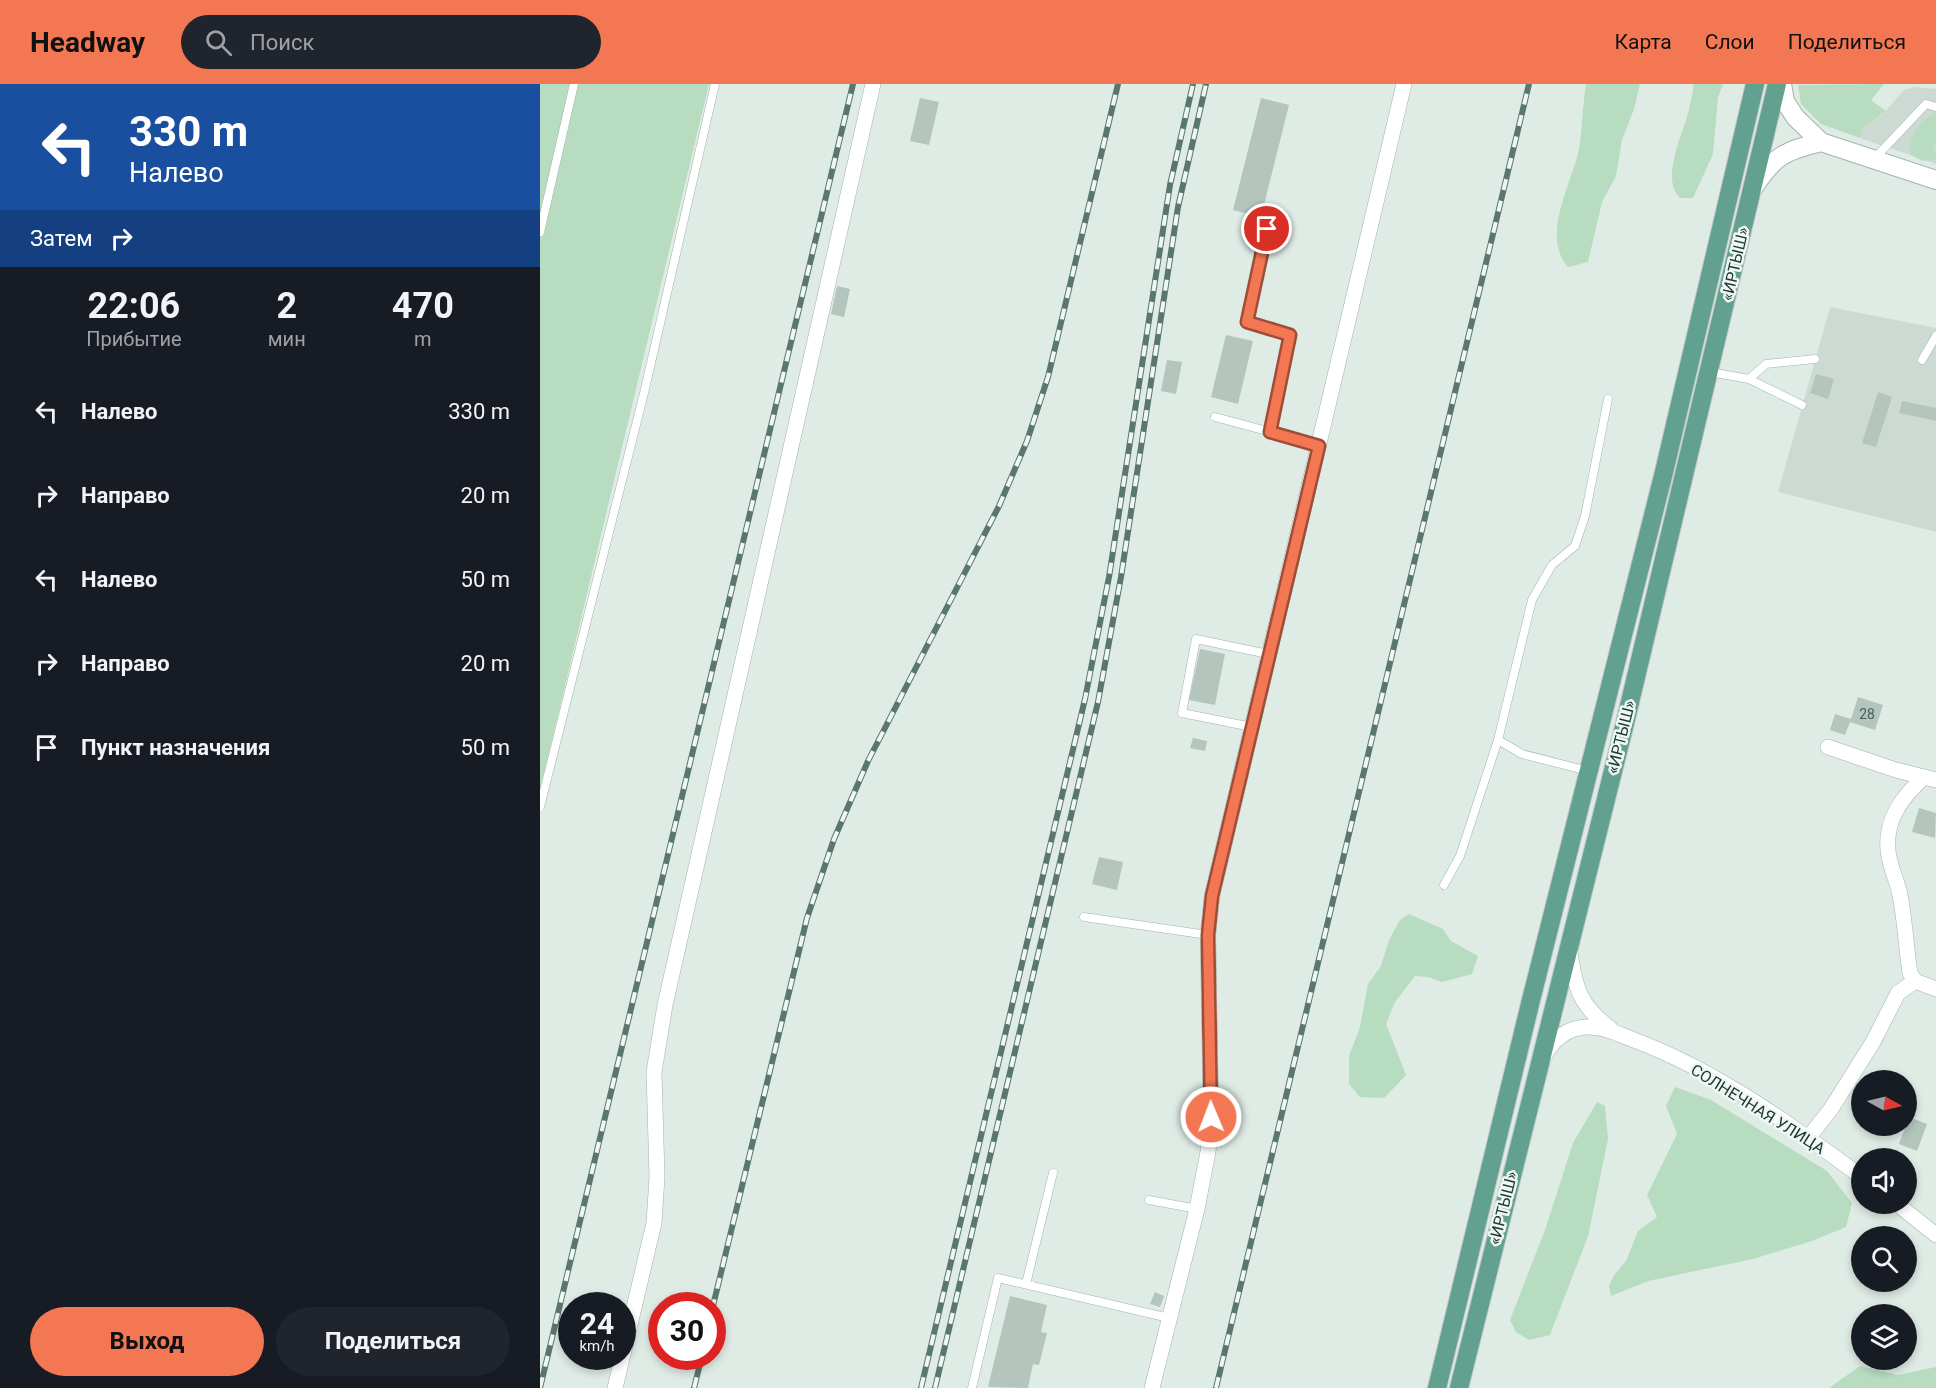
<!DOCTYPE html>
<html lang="ru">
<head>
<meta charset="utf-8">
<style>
  body { margin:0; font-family:Roboto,sans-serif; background:#20242c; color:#f1f3f6; height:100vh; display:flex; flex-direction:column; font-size:22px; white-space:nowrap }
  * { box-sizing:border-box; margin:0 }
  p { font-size:20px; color:#9ea1a6 }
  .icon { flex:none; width:33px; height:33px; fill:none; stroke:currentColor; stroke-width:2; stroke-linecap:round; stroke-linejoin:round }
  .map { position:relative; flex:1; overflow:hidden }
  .panel { display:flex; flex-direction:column; background:#171b24; width:540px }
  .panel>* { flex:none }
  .guide { background:#1a4fa0; color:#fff; overflow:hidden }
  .needle { width:39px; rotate:98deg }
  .tools { position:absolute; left:1311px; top:986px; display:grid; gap:12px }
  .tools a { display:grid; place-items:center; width:66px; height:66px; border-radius:50%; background:#171b24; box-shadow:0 3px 9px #0003; font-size:30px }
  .speed { position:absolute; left:18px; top:1208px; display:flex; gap:12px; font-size:30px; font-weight:700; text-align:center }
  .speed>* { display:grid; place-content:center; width:78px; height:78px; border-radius:50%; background:#171b24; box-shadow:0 3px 9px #0003; line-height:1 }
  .speed small { font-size:15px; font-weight:400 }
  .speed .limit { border:9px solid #d22; background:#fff; color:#111 }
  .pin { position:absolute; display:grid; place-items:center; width:51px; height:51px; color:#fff; margin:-26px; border:3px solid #fff; border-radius:50%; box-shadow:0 2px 6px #0007 }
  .me { position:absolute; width:66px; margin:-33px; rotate:359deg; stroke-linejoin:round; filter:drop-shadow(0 0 4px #0008) }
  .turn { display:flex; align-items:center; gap:21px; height:126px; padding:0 30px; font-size:27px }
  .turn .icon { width:78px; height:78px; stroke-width:2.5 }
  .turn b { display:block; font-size:42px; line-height:51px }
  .then { display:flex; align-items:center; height:57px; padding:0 30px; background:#0003; gap:12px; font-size:22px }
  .eta { display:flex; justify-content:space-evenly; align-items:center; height:102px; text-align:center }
  .eta b { font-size:36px; font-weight:700; line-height:42px }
  .action { display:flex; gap:12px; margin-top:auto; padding:12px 30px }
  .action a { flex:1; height:69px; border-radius:36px; background:#f47753; color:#111; font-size:24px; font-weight:700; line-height:69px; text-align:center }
  .action a+a { background:#20242c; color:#f1f3f6 }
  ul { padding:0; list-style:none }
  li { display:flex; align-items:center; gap:18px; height:84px; padding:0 30px }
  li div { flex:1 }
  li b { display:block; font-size:22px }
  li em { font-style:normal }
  header { display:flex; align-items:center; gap:36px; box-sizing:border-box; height:84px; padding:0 30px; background:#f47753; color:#111 }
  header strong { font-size:28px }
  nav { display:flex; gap:33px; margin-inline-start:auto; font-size:21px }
  .search { width:420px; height:54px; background:#20242c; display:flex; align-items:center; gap:15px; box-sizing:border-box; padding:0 21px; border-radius:33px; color:#9ea1a6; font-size:22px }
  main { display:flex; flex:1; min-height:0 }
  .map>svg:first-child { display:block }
  .built { fill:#cddad4 }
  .green { fill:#b7dcc0 }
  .building { fill:#b4c5be }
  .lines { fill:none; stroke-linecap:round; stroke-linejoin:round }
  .service-casing { stroke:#a2b3ac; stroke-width:9 }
  .minor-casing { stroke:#a2b3ac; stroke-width:16 }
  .tertiary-casing { stroke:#a2b3ac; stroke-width:20 }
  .primary-casing { stroke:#c1c8c6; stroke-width:20 }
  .service { stroke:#fff; stroke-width:8 }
  .minor { stroke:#fff; stroke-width:15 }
  .tertiary { stroke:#fff; stroke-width:18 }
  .primary { stroke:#62a190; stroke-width:18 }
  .rail-casing { stroke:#5a776e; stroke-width:6 }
  .rail { stroke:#eff7f3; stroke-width:4; stroke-dasharray:11; stroke-linecap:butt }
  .route-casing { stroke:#9f4d36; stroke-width:15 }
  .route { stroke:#f47753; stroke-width:10 }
  .labels { text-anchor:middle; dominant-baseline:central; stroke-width:5; stroke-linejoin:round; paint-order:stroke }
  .number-label { font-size:14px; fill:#455e56 }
  .street-label { font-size:16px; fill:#203b33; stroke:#eff7f3 }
</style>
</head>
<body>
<header>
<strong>Headway</strong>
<div class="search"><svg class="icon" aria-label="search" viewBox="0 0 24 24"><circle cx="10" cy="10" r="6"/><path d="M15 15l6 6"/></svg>Поиск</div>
<nav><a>Карта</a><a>Слои</a><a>Поделиться</a></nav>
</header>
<main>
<section class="panel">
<div class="guide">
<div class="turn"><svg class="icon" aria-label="left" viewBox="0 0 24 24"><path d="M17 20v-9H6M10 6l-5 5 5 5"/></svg><div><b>330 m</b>Налево</div></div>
<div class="then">Затем<svg class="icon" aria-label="right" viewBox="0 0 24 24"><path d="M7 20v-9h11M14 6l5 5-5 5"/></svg></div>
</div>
<div class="eta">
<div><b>22:06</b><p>Прибытие</p></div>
<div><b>2</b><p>мин</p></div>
<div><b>470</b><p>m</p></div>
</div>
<ul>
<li><svg class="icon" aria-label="left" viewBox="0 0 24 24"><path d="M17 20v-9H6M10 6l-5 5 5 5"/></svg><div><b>Налево</b></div><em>330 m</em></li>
<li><svg class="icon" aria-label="right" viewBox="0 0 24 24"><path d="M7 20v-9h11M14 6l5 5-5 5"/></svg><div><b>Направо</b></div><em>20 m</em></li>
<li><svg class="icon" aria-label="left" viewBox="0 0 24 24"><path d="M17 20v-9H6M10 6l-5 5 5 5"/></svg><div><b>Налево</b></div><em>50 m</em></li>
<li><svg class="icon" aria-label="right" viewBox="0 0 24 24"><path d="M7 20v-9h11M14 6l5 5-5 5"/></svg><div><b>Направо</b></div><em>20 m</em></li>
<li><svg class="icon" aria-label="arrive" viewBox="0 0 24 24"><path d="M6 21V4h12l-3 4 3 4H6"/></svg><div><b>Пункт назначения</b></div><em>50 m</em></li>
</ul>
<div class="action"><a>Выход</a><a>Поделиться</a></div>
</section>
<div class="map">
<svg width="1396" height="1304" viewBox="0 0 1396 1304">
  <rect width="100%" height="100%" fill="#dfebe5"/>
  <path class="built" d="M1375,3L1396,5V80L1320,54L1323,44L1343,30L1364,6Z
    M1290,223L1396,244V448L1238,408Z"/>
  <path class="green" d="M0,0H169L0,706Z
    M1046,0H1100L1094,25L1082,56L1076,92L1062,118L1048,178L1028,183C999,150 1035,95 1040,60C1042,40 1043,20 1046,0Z
    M1154,0H1183L1178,13L1173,70L1153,114H1140C1121,97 1141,53 1147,33C1150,22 1152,11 1154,0Z
    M1344,0L1331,16L1346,27L1323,44L1320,54L1281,40L1261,20L1258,1Z
    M1396,28V55L1393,68L1396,70V76L1383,77L1371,71C1366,55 1381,35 1396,28Z
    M869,830L903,845L911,857L938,872L932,890L902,898L888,893L875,892L855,918L846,940L866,991L844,1014L820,1013L809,1000V972L820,943L828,900L841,882L849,856L860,836Z
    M1135,1003L1171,1016L1287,1087L1312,1119L1306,1143L1272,1157L1213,1175L1108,1197L1071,1212L1069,1202L1074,1191L1086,1177L1098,1147L1117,1133L1107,1111L1137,1050L1126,1022Z
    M1057,1018L1065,1022L1068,1055L1048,1152L1010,1251L989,1256L976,1248L970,1236L1005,1146L1033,1059Z
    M1320,1282L1358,1291L1396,1283V1304H1289Z"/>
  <path class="building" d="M380,14L399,18L389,61L370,57Z
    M721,14L749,21L721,133L693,126Z
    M297,202L310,205L304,233L291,230Z
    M686,251L713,257L698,320L671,313Z
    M627,276L642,278L636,310L621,307Z
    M1276,290L1294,295L1288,315L1270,309Z
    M1338,308L1352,313L1336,363L1322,359Z
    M1362,317L1396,324V337L1359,329Z
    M660,565L685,570L675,621L649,616Z
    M1318,613L1343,621L1335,646L1310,638L1305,651L1290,646L1295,630L1311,635Z
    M653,654L667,657L665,667L650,664Z
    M1379,724L1396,729L1395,754L1372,748Z
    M559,773L583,778L577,806L552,800Z
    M1369,1033L1387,1040L1377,1067L1359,1060Z
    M615,1208L624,1212L620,1223L610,1220Z
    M470,1212L507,1221L501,1248L507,1249L499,1281L493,1280L488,1304L448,1303Z"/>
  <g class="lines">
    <g class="service-casing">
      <path id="service" d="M1334,75L1386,20L1396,23
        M727,145L707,238L750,251L730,348
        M0,148L34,0
        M1382,276L1396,252
        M1170,288L1209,295L1262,321
        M1209,295L1226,280L1275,275
        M675,333L779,361
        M712,643L642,629L656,555L728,570
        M958,656L982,670L1048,687
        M0,723L105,305L175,0
        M904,801L920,772L958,656L992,516L1012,481L1035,462L1045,432L1068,315
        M544,833L668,851
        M609,1116L657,1125
        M486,1200L513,1089
        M432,1304L458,1194L629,1234"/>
    </g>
    <g class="minor-casing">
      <path id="minor" d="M1288,663L1356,686L1396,696
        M1030,868C1035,904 1040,922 1070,944
        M1375,897L1370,889C1366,863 1365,836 1360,811C1357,796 1349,781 1348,766C1345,736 1362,713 1383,694
        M1375,897L1396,905
        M1003,974C1012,957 1026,944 1046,943C1062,942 1079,950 1094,956C1177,987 1251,1041 1322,1093
        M1268,1054L1291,1025L1333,958L1358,909L1375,897
        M1356,1119L1396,1151
        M75,1304L114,1139L117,1093L114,988L125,921L333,0
        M612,1304L657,1125L668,1068L671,1033L668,851L672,812L864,0"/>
    </g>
    <g class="tertiary-casing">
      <path id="tertiary" d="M1242,0L1245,17L1255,33L1281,58L1396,96
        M1214,103C1235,71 1245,67 1281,58"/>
    </g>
    <g class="primary-casing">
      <path id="primary" d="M897,1304L990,920L1124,388L1215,0
        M919,1304L1085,639L1237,0"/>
    </g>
    <use href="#service" class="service"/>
    <use href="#minor" class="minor"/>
    <use href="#tertiary" class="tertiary"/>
    <use href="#primary" class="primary"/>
    <g class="rail-casing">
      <path id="rail" d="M172,1226L267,834L294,755L328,677L459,422L487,357L508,293L578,0
        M0,1304L313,0
        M154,1304L162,1272
        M381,1304L545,615L569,493L630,101L653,0
        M395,1304L558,618L581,493L638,123L666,0
        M676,1304L989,0"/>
    </g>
    <use href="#rail" class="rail"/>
  </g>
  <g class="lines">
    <g class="route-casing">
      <path id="route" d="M671,1033L668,851L672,812L779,362L730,348L750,251L707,238L727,145"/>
    </g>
    <use href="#route" class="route"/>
  </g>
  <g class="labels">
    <g class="number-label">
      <text x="1327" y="630">28</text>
    </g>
    <g class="street-label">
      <text transform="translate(1195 180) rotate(-77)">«ИРТЫШ»</text>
      <text transform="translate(1081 653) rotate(-76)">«ИРТЫШ»</text>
      <text transform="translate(1218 1025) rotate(32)">СОЛНЕЧНАЯ УЛИЦА</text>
      <text transform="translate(963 1124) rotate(-76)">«ИРТЫШ»</text>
    </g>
  </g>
</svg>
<div class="tools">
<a><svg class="needle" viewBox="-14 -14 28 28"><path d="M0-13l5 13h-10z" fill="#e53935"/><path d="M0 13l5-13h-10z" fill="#9ea1a6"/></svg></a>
<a><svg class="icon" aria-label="sound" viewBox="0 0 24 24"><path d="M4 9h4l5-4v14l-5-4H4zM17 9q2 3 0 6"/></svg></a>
<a><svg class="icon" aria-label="search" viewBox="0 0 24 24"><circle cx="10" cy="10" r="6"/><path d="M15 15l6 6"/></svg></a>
<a><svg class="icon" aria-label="layers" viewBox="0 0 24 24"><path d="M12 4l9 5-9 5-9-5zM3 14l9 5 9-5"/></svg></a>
</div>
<div class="speed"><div>24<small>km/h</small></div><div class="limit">30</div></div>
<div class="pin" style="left:727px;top:145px;background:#d93025"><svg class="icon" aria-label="arrive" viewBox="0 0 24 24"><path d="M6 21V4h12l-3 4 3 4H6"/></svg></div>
<svg class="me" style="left:671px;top:1033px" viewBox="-20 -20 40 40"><circle r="17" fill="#f47753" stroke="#fff" stroke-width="3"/><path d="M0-11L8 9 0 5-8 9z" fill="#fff"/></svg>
</div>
</main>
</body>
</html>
